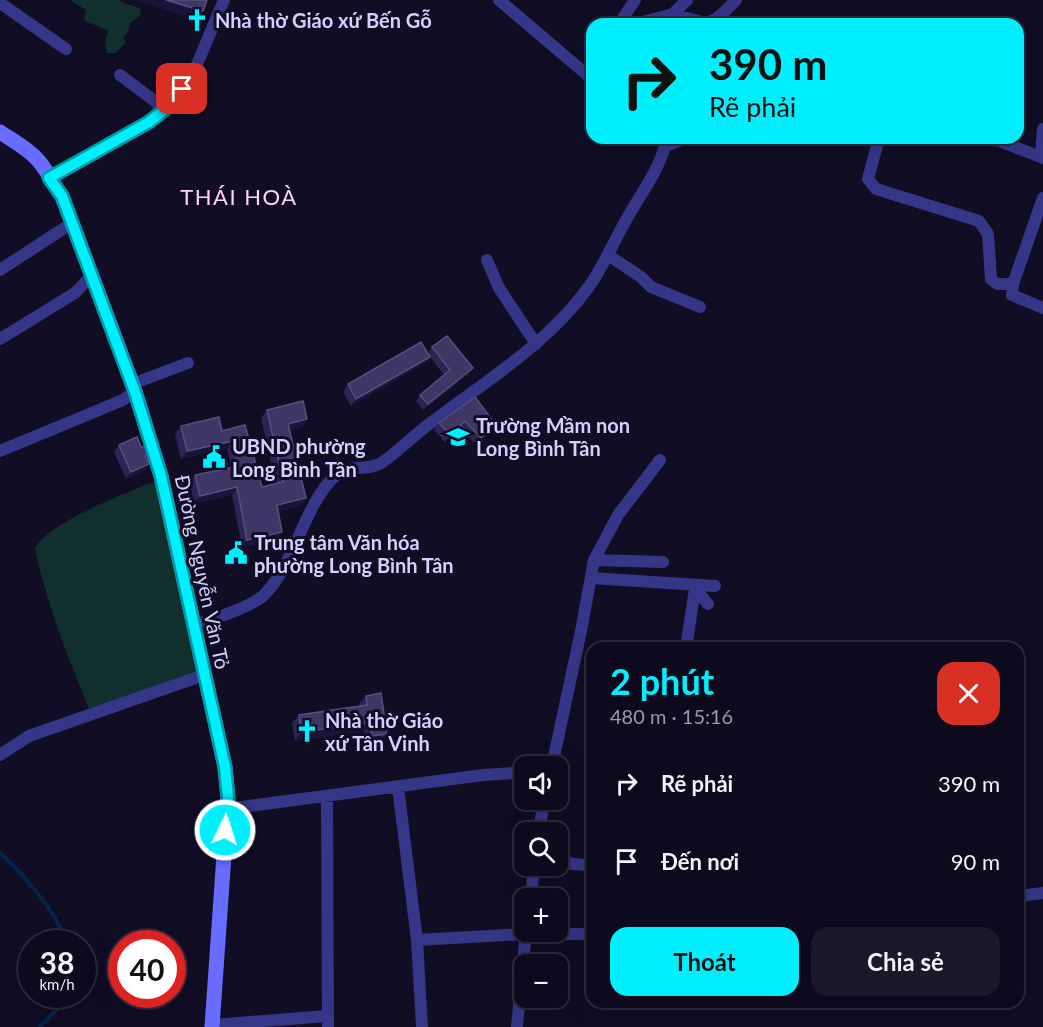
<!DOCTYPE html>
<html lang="vi">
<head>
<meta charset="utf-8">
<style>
  body { margin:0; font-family:Lato,sans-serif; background:#1a1829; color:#f1f3f6; height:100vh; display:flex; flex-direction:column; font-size:22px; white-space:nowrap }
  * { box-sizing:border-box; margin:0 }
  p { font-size:20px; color:#9a9aa3 }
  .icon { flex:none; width:33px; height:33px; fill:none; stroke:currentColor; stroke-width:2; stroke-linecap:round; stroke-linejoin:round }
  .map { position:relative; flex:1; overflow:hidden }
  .sheet { position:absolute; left:586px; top:642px; width:438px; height:366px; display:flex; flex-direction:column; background:#0c0a1c; border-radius:18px; box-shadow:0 6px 24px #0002,0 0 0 2px #2c2b3b }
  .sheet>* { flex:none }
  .hud { position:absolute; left:586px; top:18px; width:438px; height:126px; border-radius:18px; box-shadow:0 6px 24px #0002,0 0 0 2px #2c2b3b; background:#00effc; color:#111; overflow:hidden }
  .fabs { position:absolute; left:514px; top:756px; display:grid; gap:12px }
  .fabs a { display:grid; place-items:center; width:54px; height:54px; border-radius:12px; background:#0c0a1c; box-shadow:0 6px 24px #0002,0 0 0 2px #2c2b3b; font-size:30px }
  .speed { position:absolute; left:18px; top:930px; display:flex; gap:12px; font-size:30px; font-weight:700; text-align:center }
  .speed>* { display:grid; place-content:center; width:78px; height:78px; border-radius:50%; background:#0c0a1c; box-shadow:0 6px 24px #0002,0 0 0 2px #2c2b3b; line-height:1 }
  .speed small { font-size:15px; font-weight:400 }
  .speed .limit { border:9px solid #d22; background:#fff; color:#111 }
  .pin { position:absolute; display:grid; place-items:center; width:51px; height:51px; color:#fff; margin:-26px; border-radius:12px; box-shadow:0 3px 9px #0006 }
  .me { position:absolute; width:66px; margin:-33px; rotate:4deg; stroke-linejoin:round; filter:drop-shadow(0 0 4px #0008) }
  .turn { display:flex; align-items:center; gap:21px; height:126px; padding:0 24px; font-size:27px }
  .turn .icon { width:78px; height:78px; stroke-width:2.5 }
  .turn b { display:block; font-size:42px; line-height:51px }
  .round { display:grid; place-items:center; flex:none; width:63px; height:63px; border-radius:18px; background:#1a1829 }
  .head { display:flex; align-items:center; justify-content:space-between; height:102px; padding:0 24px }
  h1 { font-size:36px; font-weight:700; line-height:45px; color:#00effc }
  .cta { display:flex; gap:12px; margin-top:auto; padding:12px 24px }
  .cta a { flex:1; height:69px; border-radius:18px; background:#00effc; color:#111; font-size:24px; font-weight:700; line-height:69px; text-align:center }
  .cta a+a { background:#1a1829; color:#f1f3f6 }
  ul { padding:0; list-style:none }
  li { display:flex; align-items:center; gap:18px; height:78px; padding:0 24px }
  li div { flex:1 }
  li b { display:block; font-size:22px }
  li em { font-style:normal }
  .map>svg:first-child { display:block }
  .green { fill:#102f2d }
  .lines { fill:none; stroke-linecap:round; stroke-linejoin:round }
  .stream { stroke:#092348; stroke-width:4 }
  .street { stroke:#353687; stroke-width:12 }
  .secondary { stroke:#686cff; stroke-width:15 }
  .wall { fill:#2c2554 }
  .shaded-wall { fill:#191439 }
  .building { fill:#3e3766; stroke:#55507e; stroke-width:1.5 }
  .route-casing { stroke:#009ba4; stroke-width:15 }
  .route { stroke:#00effc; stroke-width:10 }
  .labels { text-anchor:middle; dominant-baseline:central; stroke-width:6; stroke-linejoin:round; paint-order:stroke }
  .poi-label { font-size:20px; font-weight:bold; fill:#d4d1ff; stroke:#100d25; text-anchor:start }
  .street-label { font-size:20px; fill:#d4d1ff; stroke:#100d25 }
  .quarter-label { font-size:22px; letter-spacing:1.5px; fill:#ffd3f1; stroke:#100d25 }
</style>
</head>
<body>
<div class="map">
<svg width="1043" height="1027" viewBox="0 0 1043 1027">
  <rect width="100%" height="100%" fill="#100d25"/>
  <path class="green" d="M70,0H120L122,2L141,9L140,16L130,23L128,32L123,38L126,42L116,53H107L105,43L108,31L84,20L86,10Z
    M155,481L197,673L90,711C68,658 47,605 35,549C46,523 127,493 155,481Z"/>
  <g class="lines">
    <path class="stream" d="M0,853C24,875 57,912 67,944
      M40,1027L58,1008L66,994"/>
    <path class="street" d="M499,0L592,79
      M0,3L66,49
      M673,14C710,24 708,30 736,0
      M619,24L635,0
      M635,24L673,14L687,0
      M120,75L156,102L162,112
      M879,138L868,179L876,189L979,221L988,234L991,279L997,284H1013L1012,295L1043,308
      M992,138L1043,158
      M665,146L687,138
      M1041,157L1043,129
      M49,178L149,121L168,107L193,74L224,0
      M608,255L641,277L651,287L700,307
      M487,260L499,288L536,344
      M0,270L72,223
      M1013,284L1043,198
      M0,339L75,293L91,276
      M132,384L188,363
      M0,451L123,400L135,391
      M594,560L663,562
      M591,578L715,586
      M692,585L708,604
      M193,626C211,619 250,608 264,595C296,563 303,505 336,475C348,464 368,472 383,462C401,449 417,432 436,419C489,379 551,341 590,285C604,265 613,243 625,222C639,196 657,174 665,146L660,138
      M686,648L695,589
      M0,755L29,736L204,675
      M552,766L581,631L594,560L618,515L660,460
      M398,787L417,940L422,1027
      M327,797L328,1027
      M227,809L483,775L513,773L525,777
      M539,832L544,800
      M558,862L592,866
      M1018,896L1043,893
      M531,898L534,866
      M417,940L525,934H592
      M213,1025L327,1016
      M517,1027L526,932"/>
    <path class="secondary" d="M0,132C15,142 34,152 44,168C50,176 55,187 62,196L135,391L161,476L225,767L228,798L212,1027"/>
  </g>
  <path class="wall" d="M432,347L473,368L468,375L423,410L416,401L420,395L444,375L430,357L424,364L351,406L343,392L348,384L428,354Z
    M475,397L496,425L491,432L476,445L460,428L445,442L434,430L439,423Z
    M267,410L307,419L302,427L290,430L300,506L278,511L282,532L277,540L242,547L232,495L194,504L190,483L195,475L232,467L227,449L181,459L175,434L181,426L222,431L245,425L262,487L276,484L261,418Z
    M119,445L141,447L149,454L146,458L144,471L126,479L114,452Z
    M366,696L381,742L366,745L364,731L295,741L292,723L299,715L360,706L359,704Z"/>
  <path class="shaded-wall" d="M133,0H166L203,11L197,20Z
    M430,357L424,364L351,406L356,399Z
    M473,368L468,375L423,410L428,404Z
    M307,419L302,427L283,432L288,424Z
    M465,421L460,428L445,442L451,435Z
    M496,425L491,432L476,445L481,438Z
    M233,441L227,449L181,459L187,451Z
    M149,464L144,471L126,479L131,472Z
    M237,487L232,495L194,504L200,496Z
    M306,498L300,506L271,513L277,505Z
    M282,532L277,540L242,547L247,540Z
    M370,723L364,731L295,741L301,732Z
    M387,734L381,742L366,745L372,736Z"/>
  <path class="building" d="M166,0H207L203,11Z
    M447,336L473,368L428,404L420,395L450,370L432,347Z
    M421,342L430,357L356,399L348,384Z
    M475,397L496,425L481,438L465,421L451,435L439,423Z
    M303,401L307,419L288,424L306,498L277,505L282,532L247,540L237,487L200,496L195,475L239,466L233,441L187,451L181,426L219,417L222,431L245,425L262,487L283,482L267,410Z
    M137,437L141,447L145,446L149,454L145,456L149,464L131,472L119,445Z
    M381,693L387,734L372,736L370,723L301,732L299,715L367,705L366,696Z"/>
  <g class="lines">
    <g class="route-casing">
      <path id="route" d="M182,89L168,107L149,122L49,178L62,196L135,392L161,476L225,767L228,798L225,830"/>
    </g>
    <use href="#route" class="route"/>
  </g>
  <defs>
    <g id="church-bare" transform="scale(1.8)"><path d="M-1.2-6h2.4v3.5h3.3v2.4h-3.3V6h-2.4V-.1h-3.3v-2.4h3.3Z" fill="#00effc" stroke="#100d25" stroke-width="2.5" paint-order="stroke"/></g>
    <g id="school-bare" transform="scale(1.8)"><path d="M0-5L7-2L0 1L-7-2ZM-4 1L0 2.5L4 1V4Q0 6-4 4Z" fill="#00effc" stroke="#100d25" stroke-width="2.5" paint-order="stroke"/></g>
    <g id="civic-bare" transform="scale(1.8)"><path d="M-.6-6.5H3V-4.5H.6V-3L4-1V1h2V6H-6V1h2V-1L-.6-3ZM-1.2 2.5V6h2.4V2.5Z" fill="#00effc" stroke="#100d25" stroke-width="2.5" paint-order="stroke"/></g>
  </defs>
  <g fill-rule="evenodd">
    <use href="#church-bare" x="197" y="20"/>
    <use href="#school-bare" x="458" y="437"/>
    <use href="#civic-bare" x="214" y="457"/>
    <use href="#civic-bare" x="236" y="553"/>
    <use href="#church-bare" x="307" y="731"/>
  </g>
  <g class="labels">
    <g class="poi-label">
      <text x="215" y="20">Nhà thờ Giáo xứ Bến Gỗ</text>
      <text x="476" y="425">Trường Mầm non<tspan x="476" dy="23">Long Bình Tân</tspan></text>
      <text x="232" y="446">UBND phường<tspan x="232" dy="23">Long Bình Tân</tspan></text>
      <text x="254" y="542">Trung tâm Văn hóa<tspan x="254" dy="23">phường Long Bình Tân</tspan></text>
      <text x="325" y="720">Nhà thờ Giáo<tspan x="325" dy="23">xứ Tân Vinh</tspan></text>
    </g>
    <g class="street-label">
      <text transform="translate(203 572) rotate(78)">Đường Nguyễn Văn Tỏ</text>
    </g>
    <g class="quarter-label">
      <text x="239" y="196">THÁI HOÀ</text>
    </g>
  </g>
</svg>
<div class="fabs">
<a><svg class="icon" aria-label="sound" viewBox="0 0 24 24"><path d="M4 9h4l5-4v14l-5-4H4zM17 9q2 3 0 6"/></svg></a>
<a><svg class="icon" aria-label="search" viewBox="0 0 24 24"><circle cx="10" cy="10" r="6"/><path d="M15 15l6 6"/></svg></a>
<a>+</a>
<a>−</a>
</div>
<div class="speed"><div>38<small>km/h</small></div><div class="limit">40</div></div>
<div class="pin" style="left:182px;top:89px;background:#d93025"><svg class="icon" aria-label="arrive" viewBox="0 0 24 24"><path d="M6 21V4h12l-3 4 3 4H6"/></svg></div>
<svg class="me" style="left:225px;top:830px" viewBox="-20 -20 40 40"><circle r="17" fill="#00effc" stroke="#fff" stroke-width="3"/><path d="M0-11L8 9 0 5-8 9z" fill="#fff"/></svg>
<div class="hud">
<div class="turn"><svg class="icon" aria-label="right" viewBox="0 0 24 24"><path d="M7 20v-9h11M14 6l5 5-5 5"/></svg><div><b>390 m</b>Rẽ phải</div></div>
</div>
<section class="sheet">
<div class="head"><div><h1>2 phút</h1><p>480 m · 15:16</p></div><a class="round" style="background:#d93025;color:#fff"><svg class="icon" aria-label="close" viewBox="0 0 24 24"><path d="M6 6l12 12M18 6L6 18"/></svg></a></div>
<ul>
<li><svg class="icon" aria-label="right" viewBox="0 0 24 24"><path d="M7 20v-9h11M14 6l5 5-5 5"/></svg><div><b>Rẽ phải</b></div><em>390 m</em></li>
<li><svg class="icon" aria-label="arrive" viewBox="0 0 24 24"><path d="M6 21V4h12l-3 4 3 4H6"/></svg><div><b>Đến nơi</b></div><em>90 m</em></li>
</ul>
<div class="cta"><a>Thoát</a><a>Chia sẻ</a></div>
</section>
</div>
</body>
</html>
